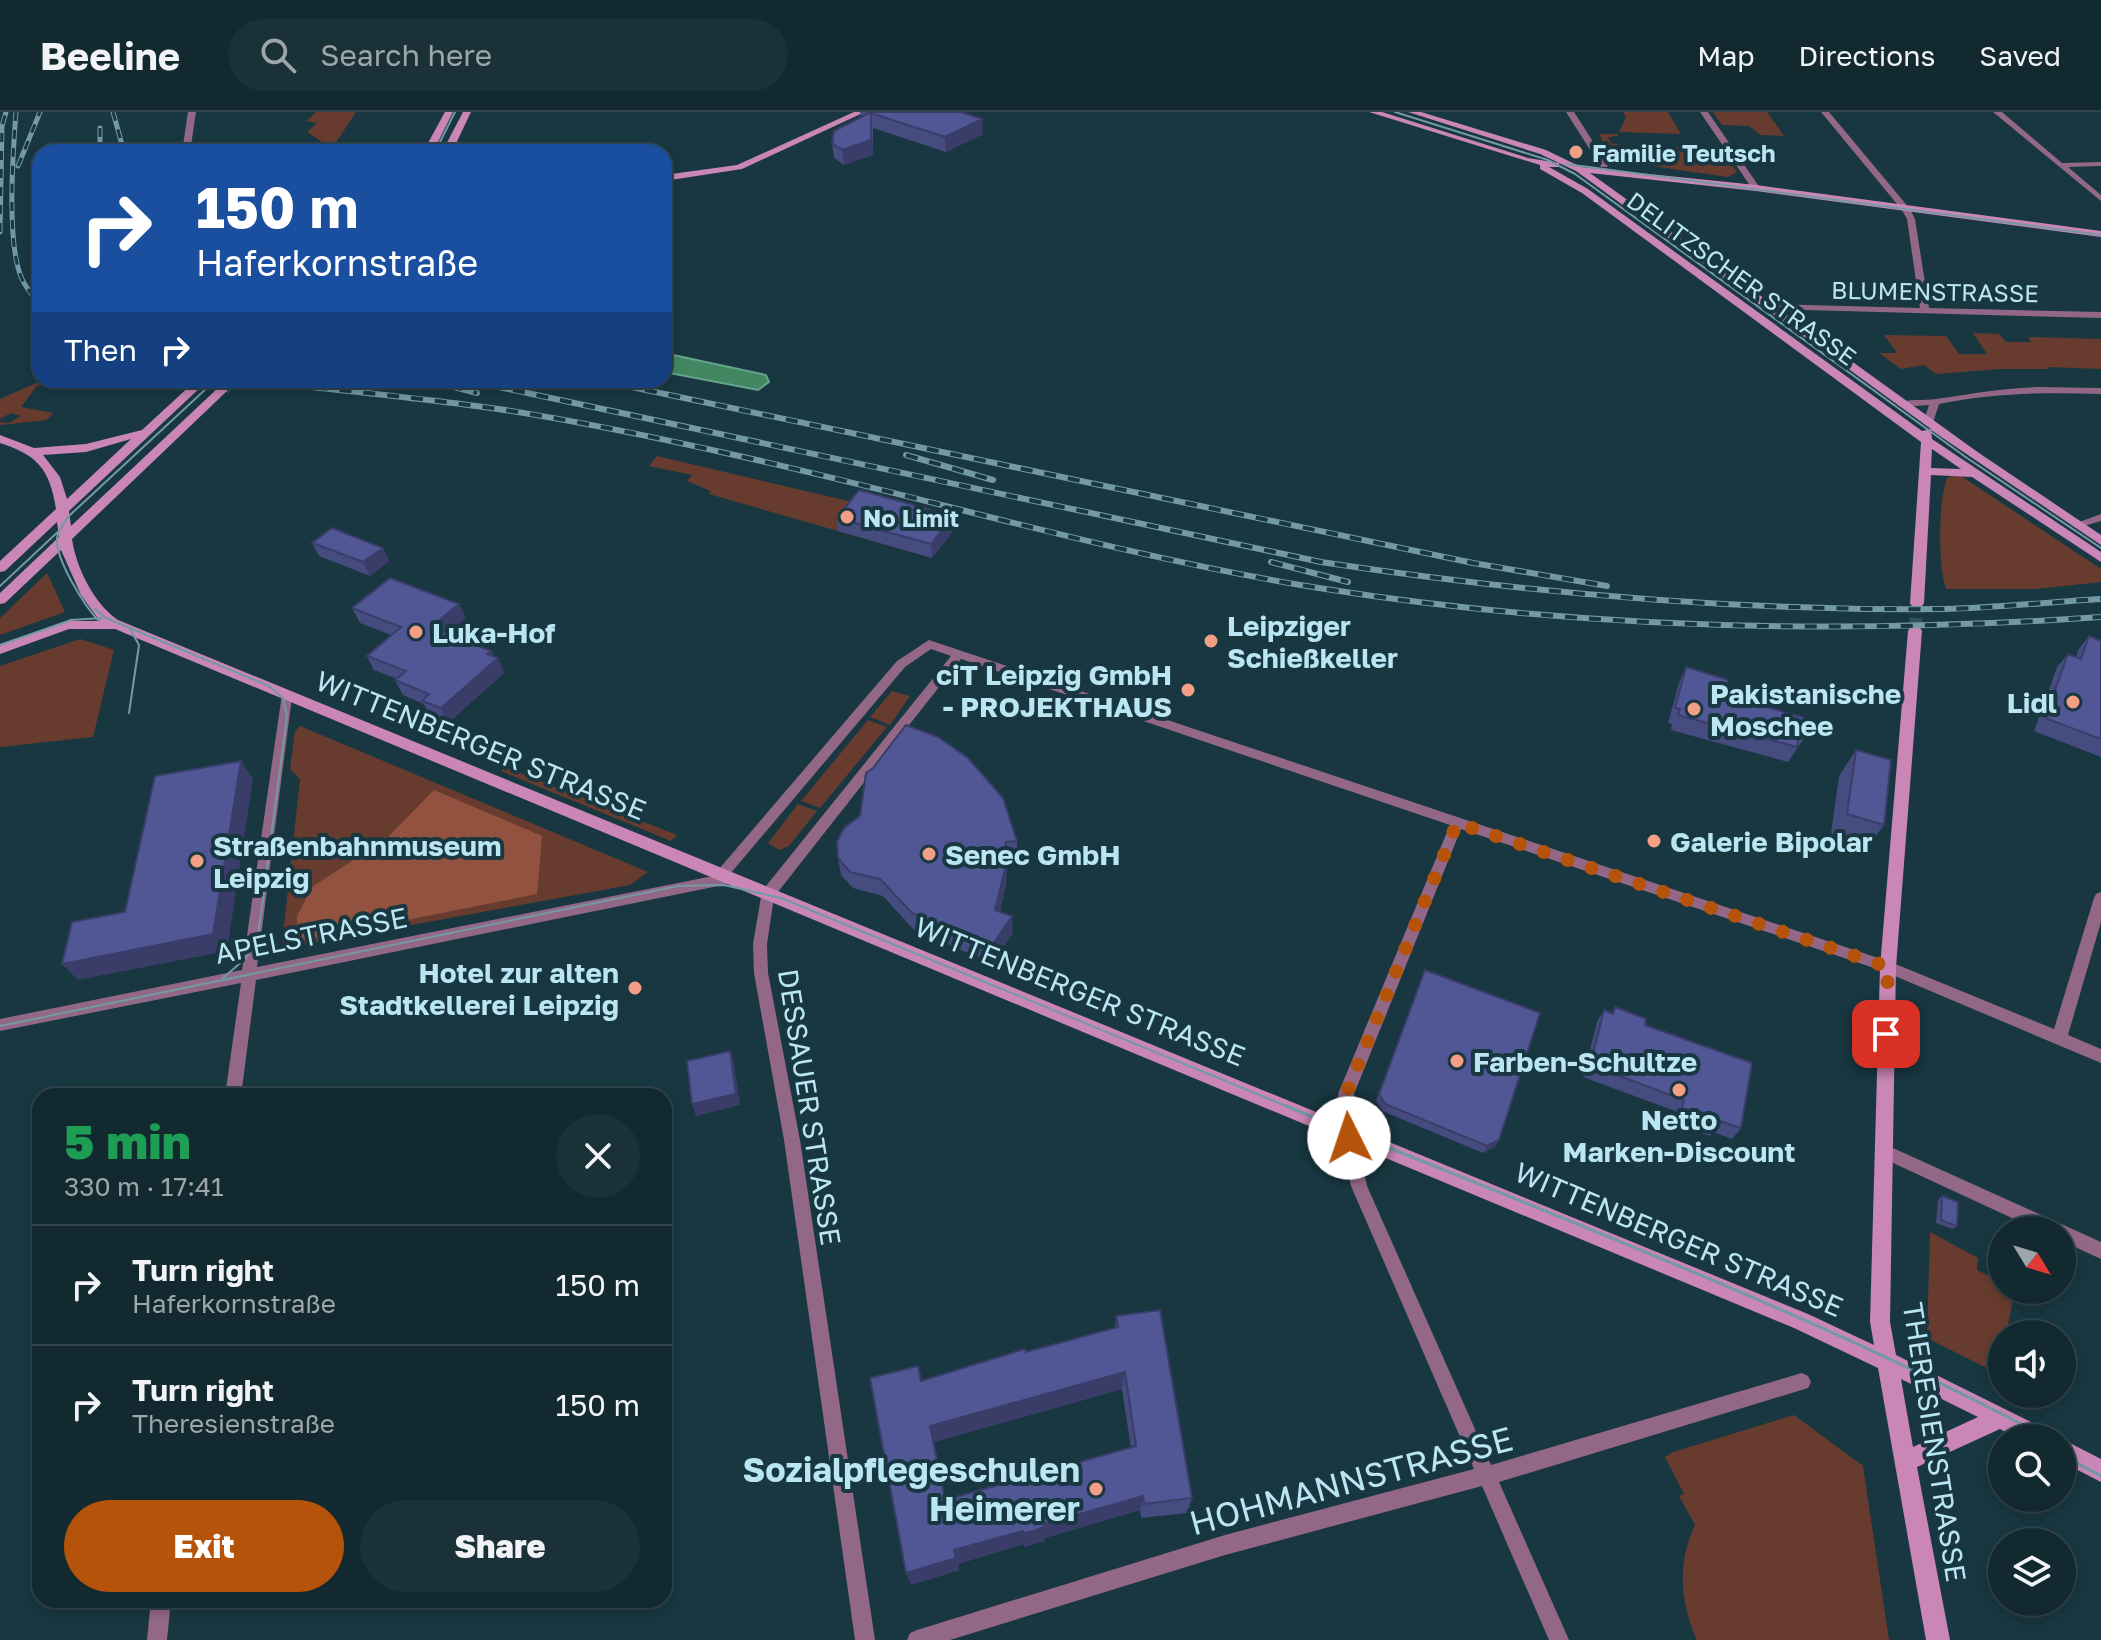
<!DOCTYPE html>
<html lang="en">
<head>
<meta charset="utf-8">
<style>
  body { margin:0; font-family:"Golos Text",sans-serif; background:#1b3138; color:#f1f3f6; height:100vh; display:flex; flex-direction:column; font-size:30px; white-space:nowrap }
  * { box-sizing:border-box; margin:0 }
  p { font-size:26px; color:#9ca6ab }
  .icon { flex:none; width:44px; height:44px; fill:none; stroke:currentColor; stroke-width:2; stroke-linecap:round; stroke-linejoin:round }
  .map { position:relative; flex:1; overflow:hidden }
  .panel { position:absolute; left:32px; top:976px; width:640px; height:520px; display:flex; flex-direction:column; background:#122930; border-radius:24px; box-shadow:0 4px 12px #0003,0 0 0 2px #31454c }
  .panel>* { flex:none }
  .banner { position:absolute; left:32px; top:32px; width:640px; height:244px; border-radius:24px; box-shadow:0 4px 12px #0003,0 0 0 2px #31454c; background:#1a4fa0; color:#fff; overflow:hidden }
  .needle { width:52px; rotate:128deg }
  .controls { position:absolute; left:1988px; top:1104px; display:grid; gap:16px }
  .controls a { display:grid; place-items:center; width:88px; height:88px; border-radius:50%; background:#122930; box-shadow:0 4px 12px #0003,0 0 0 2px #31454c; font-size:40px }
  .pin { position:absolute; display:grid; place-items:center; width:68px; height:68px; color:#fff; margin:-34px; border-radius:16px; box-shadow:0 4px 12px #0006 }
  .me { position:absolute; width:88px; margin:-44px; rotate:356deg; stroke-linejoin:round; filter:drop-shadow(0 0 6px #0008) }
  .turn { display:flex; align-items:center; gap:28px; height:168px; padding:0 32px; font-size:36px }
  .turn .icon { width:104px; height:104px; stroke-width:2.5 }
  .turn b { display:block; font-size:56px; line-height:68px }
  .then { display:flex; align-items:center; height:76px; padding:0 32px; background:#0003; gap:16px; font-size:30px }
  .round { display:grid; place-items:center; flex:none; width:84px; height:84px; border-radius:42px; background:#1b3138 }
  .summary { display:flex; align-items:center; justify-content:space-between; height:136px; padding:0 32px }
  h1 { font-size:48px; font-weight:800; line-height:60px; color:#1e9e55 }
  .action { display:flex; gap:16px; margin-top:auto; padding:16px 32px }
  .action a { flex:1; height:92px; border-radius:48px; background:#b45309; color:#fff; font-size:32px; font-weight:800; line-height:92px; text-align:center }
  .action a+a { background:#1b3138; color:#f1f3f6 }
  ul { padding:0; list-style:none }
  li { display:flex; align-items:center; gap:24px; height:120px; padding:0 32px; border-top:2px solid #31454c }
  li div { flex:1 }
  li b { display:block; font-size:30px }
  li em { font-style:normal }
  header { display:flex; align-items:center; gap:48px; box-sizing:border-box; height:112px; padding:0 40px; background:#122930; border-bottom:2px solid #31454c }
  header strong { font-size:38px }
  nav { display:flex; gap:44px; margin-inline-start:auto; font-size:28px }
  .search { width:560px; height:72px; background:#1b3138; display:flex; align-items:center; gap:20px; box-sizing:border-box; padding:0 28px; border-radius:44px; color:#9ca6ab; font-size:30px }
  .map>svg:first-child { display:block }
  .green { fill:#673c2f }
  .forest { fill:#92523f }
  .water { fill:#428761; stroke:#66a48d; stroke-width:2 }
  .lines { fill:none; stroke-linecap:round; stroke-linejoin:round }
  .secondary-tunnel { stroke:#30515b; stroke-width:13; stroke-dasharray:13 6; stroke-linecap:butt }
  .minor { fill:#936886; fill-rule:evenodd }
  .secondary { fill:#c986b6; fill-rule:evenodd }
  .tram-far1 { stroke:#7399a5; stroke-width:2 }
  .tram { stroke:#7399a5; stroke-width:3 }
  .rail-far1-casing { stroke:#7399a5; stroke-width:5 }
  .rail-casing { stroke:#7399a5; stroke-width:6 }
  .rail-far1 { stroke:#183740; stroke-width:3; stroke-dasharray:9; stroke-linecap:butt }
  .rail { stroke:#183740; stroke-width:4; stroke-dasharray:12; stroke-linecap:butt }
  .wall { fill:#464b80; fill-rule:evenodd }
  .shaded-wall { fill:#393d68 }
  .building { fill:#515795; stroke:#393d68; stroke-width:2; fill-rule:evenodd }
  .route { stroke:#b45309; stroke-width:14; stroke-dasharray:0 25.2 }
  .poi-dot { fill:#f39f85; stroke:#183740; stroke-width:3 }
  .labels { text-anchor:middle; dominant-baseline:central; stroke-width:8; stroke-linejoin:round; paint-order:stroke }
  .far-poi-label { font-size:24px; font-weight:bold; fill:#bae6f4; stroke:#183740; text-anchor:start }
  .far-street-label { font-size:24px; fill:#bae6f4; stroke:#183740 }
  .poi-label { font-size:28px; font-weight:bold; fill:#bae6f4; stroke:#183740; text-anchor:start }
  .street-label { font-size:28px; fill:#bae6f4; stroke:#183740 }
  .near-poi-label { font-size:34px; font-weight:bold; fill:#bae6f4; stroke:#183740; text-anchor:end }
  .near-street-label { font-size:34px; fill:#bae6f4; stroke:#183740 }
</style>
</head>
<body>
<header>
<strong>Beeline</strong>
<div class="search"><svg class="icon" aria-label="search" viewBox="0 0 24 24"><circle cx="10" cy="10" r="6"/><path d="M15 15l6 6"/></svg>Search here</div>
<nav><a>Map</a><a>Directions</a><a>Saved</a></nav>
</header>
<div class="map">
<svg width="2101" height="1528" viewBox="0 0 2101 1528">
  <rect width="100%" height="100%" fill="#183740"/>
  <path class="green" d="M316,0H356L333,35H330L307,20L317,11L306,9Z
    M1623,0H1668L1681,22L1619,20L1626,5Z
    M1713,0H1767L1784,24L1761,23L1749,14L1722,13Z
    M1599,22H1617L1618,24L1608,25L1611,31L1621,33L1609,34L1720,36L1737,60L1728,65L1618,49L1612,46Z
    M1973,221L1999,222L2006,230H2031L2028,225L2101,227V257L2049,255V257H1999L1936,262L1924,253L1901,257L1879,241H1897L1884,223L1946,224L1959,242H1987Z
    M43,268H49L36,275L21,295L53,301L47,308L0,313V310L9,311L21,304L11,301L0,307V287Z
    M657,344L861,392L932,446L709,382L711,379L687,369L692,363L649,354Z
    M1952,364H1961L2101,457V470L2036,477H1946C1938,453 1938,390 1947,366Z
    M47,461L65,500L0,523V506Z
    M80,527L114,538L93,625L0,635V554Z
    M892,579L910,584L890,613L870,605Z
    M868,608L887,615L820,696L801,689Z
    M300,614L648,760L630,773L286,836L282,832L300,667L290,657L295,619Z
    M505,655L677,723L671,729L501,659Z
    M798,692L817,699L789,734L779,738L768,731Z
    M1930,1120L1978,1146L1977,1158L2002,1171V1178H2015L2006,1222H2002L1997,1261L1927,1226Z
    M1794,1303L1863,1354L1889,1528H1697C1680,1490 1677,1451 1695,1413L1679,1384L1684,1382L1665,1345L1673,1340Z"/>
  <path class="forest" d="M434,678L542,724L537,782L296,830L297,804L312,775L387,726Z"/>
  <path class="water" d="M664,241L766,263L769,270L758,278L664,260Z"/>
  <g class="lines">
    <path class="secondary-tunnel" d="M223,277L232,268
      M1915,519L1917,491"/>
    <path class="minor" d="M188,0H196L190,40H182Z
      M1566,0H1574L1608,53L1607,55H1601Z
      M1700,0H1708L1760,76L1759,78H1753Z
      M1821,0H1829L1910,97L1915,107L1929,196L2101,200V206L1766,197L1764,195L1769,192L1920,196L1907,107L1902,98Z
      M1993,0H2002L2062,51L2101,50V54L2068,55L2101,83V89Z
      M2038,275L2101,276V282C2047,280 1993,281 1939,292L1933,311L1928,314L1923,311L1929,293L1903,295L1898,292C1908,286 1923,289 1936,287C1970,282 2003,276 2038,275Z
      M2101,402V409L2077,416L2071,413Z
      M929,528L1893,851L2054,917L2094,786L2096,782L2101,780V810L2068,923L2101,937V951L1883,859L1461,717L1354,982L1355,1017L1367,1074L1491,1353L1802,1261L1808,1264L1811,1270L1808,1276L1499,1370L1569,1528H1549L1482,1374L1225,1443L950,1528H907L910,1521L917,1518L1225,1423L1474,1357L1351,1074L1339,1017L1338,982L1450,713L961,547L774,785L767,832L768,861L800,1028L875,1528H855L784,1028L754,861L753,832L762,779L951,544L931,537L905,555L730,762L735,767L733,771L256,868L241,984H225L241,871L0,919V907L242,858L282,582H290L292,585L257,855L713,764L897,549Z
      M1884,1032L2101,1130V1147L2062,1129V1118H2038L1878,1044L1876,1039L1878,1034Z
      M151,1488H171L167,1528H147Z"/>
    <path class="secondary" d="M445,0H453L433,40H423Z
      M463,0H471L452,40H442Z
      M854,0H865L742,57L664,69V63L737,53Z
      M1369,0H1382L1528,46L1559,51L1540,42L1408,0H1421L1546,38L1581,55L1756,73L2101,119V125L1756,79L1590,61L1979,341L2101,423V433L1931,318L1932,327L2101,440V450L1972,365L1931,363L1924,491L1922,494H1912L1910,491L1921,330L1582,81L1540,57V53ZM1559,51L1576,59L1931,317L1922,319L1588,77L1549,55H1559ZM1932,337L1961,357L1931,356Z
      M193,271L203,273L69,399L71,414L219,275H227V279L72,427C76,455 94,492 118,508L1808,1202L1874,1233L1870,1210L1880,855L1908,519L1910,516H1920L1922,519L1896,855L1890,1210L1896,1243L2047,1318L2050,1326H2017L2000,1317L1917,1355L1950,1528H1926L1878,1256L1794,1216L115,517H69L0,542V532L68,509H100L81,483L61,438L5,491L0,492V481L59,425L57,410L5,459L0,460V449L56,397C50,358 38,343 0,331V323L34,336L86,332L142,318ZM131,327L67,387L60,365L43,343L86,340ZM1901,1267L1978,1305L1913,1335Z
      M2062,1327L2101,1347V1370L2062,1350Z"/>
    <path class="tram-far1" d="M1395,0L1548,48L1575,62L1967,346L2101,436
      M435,40L455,0
      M1566,52L2101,123
      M0,474L61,417
      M95,497L106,506L269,574L283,586L287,604L258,824L246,846L222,867
      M98,508C84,493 55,447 57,426C58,417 65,409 70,403L208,275
      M129,515L139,533L129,601
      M0,533L71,508L102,506
      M0,914L678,774L724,773L781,786L1291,996"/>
    <path class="tram" d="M1286,994C1542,1099 1803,1196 2048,1326
      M2062,1343L2101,1364"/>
    <g class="rail-far1-casing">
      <path id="rail-far1" d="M16,0C13,40 6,132 22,167C26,176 34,185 40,193
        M113,0L124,40
        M100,16V40
        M18,54L40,0
        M0,120L2,14L6,0"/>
    </g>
    <g class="rail-casing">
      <path id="rail" d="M244,268C329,277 413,285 498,297C579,309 659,326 739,344C932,387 1123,445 1319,476C1578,517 1839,523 2101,505
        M427,268L477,281
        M466,268L1321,450C1527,481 1735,499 1944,497C1996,496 2049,490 2101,487
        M598,268L1473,451L1607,474
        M906,343L993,368
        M1271,450L1348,470"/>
    </g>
    <use href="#rail-far1" class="rail-far1"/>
    <use href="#rail" class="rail"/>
  </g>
  <path class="wall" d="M860,0H961L983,22L946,40L873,16V43L844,53L834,46L832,31L861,5Z
    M953,404L954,418L932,446L838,419L837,406Z
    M312,431L383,436L389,449L370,464L319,444Z
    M459,492L466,506L447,522L491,539L494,545L498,546L504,561L448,611L429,603L424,592L403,583L395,568L397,567L374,558L367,544L391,523L360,511L352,496Z
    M2089,524L2101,529V645L2034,619L2057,555L2068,542L2076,545L2078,538Z
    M1686,555L1724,583L1807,622L1788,650L1671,618L1672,612L1668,611L1679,571Z
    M1856,638L1884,713L1865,739L1830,728L1839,664Z
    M1017,729L1018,746L1007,747L1006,774L1000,799L1013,821L992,851L914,818L883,784L853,776L841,763L838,746Z
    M1425,858L1495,1035L1483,1041L1382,999L1376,989Z
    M1615,895L1645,913L1741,1016L1732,1027L1713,1020L1710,1024L1673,1010L1675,999L1583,965L1597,910L1604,898L1611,901Z
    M1942,1084L1957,1114L1953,1117L1936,1111L1938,1088Z
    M1116,1204L1192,1386L1187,1401L1141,1406L1140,1398L1045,1426V1429L1034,1432L1024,1435V1432L958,1452L959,1458L911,1473L921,1269L1115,1216ZM1122,1277L1131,1336L945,1388L934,1330Z"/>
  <path class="shaded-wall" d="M871,1L873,43L844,53L842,38Z
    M982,7L983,22L946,40L945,25Z
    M953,404L954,418L932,446L931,432Z
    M383,436L389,449L370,464L363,450Z
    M459,492L466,506L438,530L431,515Z
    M491,539L495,548L498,546L504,561L448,611L441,596Z
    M241,649L253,667L227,839L78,868L62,852L213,822Z
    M1006,730V774L996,814L995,798Z
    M1012,804L1013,821L992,851L991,835Z
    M730,939L734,951L740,993L696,1004L692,992Z
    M1499,1028L1495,1035L1483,1041L1487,1034Z
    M1125,1260L1122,1277L934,1330L930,1314Z
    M1143,1384L1140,1398L1045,1426V1429L1024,1435L1023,1421L1044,1412Z
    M1023,1419L1024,1432L958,1452L959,1458L911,1473L906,1461L954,1438Z"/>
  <path class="building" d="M867,0H961L982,7L945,25L871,1V28L842,38L832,31L834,19L869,1Z
    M859,378L953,404L931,432L837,406Z
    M332,416L383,436L363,450L312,431Z
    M390,466L459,492L431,515L491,539L487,542L498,546L441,596L422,589L429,582L395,568L406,559L367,544L401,515L352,496Z
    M2089,524L2101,529V627L2045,606L2068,542L2081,547Z
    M1686,555L1728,568L1724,583L1809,607L1807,622L1799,620L1797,635L1678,603L1680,597L1675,596Z
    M906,613L938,625L968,646L1003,686L1017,729L1006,730L1005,757L995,798L1012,804L991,835L912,801L880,767L850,760L838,746L837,730L844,716L860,704L866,661L873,656Z
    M1856,638L1891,648L1884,713L1847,702Z
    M241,649L213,822L62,852L72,810L125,800L155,664Z
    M1425,858L1540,901L1499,1028L1487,1034L1385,992L1379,982Z
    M1615,895L1646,907L1645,913L1752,951L1741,1016L1720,1009L1719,1013L1681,999L1684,988L1590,953L1604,898L1613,902Z
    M730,939L736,982L692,992L687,949Z
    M1942,1084L1958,1090L1957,1114L1941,1108Z
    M1160,1198L1192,1386L1144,1392L1143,1384L1044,1412V1415L1034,1419L1023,1421V1419L954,1438L956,1446L906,1461L870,1266L918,1254L921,1269L1025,1237L1026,1240L1118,1215L1116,1204ZM1125,1260L1136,1334L945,1388L930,1314Z"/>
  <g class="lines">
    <path class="route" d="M1349,1026L1346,982L1457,711L1888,855L1886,922"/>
  </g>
  <g class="poi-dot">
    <circle cx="1576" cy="40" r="8"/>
    <circle cx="847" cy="405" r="8"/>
    <circle cx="416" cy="520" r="8"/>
    <circle cx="1211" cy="529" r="8"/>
    <circle cx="1188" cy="578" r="8"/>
    <circle cx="2073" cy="590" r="8"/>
    <circle cx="1694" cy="597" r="8"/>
    <circle cx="1654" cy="729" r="8"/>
    <circle cx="929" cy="742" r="8"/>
    <circle cx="197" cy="749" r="8"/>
    <circle cx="635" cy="876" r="8"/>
    <circle cx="1457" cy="949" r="8"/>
    <circle cx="1679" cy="978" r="8"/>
    <circle cx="1096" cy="1377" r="8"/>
  </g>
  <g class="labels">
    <g class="far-poi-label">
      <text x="1592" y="40">Familie Teutsch</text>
      <text x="863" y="405">No Limit</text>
    </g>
    <g class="far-street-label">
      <text transform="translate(1742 166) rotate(36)">DELITZSCHER STRASSE</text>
      <text transform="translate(1935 179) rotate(1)">BLUMENSTRASSE</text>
    </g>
    <g class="poi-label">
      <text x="1227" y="513">Leipziger<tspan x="1227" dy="32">Schießkeller</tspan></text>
      <text x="432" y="520">Luka-Hof</text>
      <text x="1172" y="562" text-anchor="end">ciT Leipzig GmbH<tspan x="1172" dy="32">- PROJEKTHAUS</tspan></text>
      <text x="1710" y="581">Pakistanische<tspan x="1710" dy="32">Moschee</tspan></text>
      <text x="2057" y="590" text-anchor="end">Lidl</text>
      <text x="1670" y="729">Galerie Bipolar</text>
      <text x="213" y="733">Straßenbahnmuseum<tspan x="213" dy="32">Leipzig</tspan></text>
      <text x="945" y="742">Senec GmbH</text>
      <text x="619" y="860" text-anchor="end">Hotel zur alten<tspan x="619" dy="32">Stadtkellerei Leipzig</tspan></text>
      <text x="1473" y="949">Farben-Schultze</text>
      <text x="1679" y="1007" text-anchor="middle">Netto<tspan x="1679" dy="32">Marken-Discount</tspan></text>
    </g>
    <g class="street-label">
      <text transform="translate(481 633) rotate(22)">WITTENBERGER STRASSE</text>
      <text transform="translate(311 823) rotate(-11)">APELSTRASSE</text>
      <text transform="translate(1080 879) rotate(22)">WITTENBERGER STRASSE</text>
      <text transform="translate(810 995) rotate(81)">DESSAUER STRASSE</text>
      <text transform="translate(1679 1127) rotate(23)">WITTENBERGER STRASSE</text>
      <text transform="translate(1935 1330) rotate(81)">THERESIENSTRASSE</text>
    </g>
    <g class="near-poi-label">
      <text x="1080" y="1357">Sozialpflegeschulen<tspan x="1080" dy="39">Heimerer</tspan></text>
    </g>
    <g class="near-street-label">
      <text transform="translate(1351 1368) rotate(-15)">HOHMANNSTRASSE</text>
    </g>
  </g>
</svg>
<div class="controls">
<a><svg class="needle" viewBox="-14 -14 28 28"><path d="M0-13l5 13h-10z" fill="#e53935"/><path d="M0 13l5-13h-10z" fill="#9ca6ab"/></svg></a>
<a><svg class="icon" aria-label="sound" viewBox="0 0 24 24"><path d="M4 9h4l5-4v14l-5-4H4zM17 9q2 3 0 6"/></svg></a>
<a><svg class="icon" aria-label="search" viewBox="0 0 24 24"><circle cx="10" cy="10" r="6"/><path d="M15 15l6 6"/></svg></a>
<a><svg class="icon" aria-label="layers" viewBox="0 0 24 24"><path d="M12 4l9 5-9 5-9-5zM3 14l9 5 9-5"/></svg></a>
</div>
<div class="pin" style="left:1886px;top:922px;background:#d93025"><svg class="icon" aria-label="arrive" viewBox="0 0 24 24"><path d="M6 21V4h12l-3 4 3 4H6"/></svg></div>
<svg class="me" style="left:1349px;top:1026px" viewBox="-20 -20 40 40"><circle r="19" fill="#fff"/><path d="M0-13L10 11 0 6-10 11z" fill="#b45309"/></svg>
<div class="banner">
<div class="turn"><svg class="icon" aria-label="right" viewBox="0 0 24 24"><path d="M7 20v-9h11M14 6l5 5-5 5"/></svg><div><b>150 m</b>Haferkornstraße</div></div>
<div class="then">Then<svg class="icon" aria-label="right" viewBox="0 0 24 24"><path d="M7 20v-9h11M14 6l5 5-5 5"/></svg></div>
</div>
<section class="panel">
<div class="summary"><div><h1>5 min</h1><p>330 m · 17:41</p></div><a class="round"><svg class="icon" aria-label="close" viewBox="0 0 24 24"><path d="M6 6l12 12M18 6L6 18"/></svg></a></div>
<ul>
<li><svg class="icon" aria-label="right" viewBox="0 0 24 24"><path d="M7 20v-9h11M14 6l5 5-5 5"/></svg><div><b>Turn right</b><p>Haferkornstraße</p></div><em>150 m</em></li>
<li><svg class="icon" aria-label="right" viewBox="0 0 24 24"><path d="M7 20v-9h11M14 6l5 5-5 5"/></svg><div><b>Turn right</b><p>Theresienstraße</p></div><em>150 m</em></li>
</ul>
<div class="action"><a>Exit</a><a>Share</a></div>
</section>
</div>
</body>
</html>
